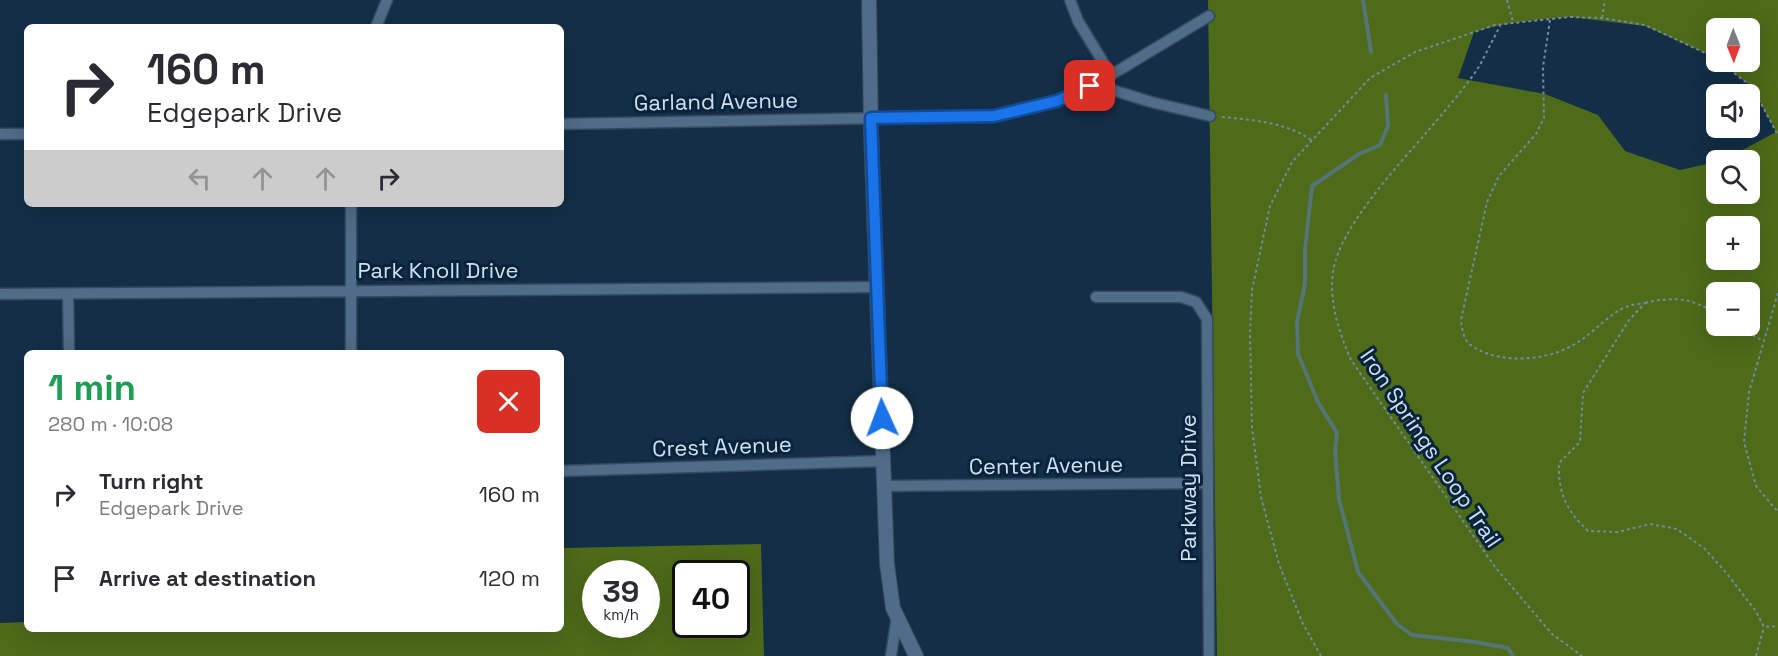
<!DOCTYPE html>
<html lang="en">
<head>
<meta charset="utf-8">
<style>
  body { margin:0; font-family:"Space Grotesk",sans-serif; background:#f2f2f3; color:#2b2b33; height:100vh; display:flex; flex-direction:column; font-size:22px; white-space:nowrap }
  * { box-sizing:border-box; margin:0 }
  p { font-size:20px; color:#7c7c81 }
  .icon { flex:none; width:33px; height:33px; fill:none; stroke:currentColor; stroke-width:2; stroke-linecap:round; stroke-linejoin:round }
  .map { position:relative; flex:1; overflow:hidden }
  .side { position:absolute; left:24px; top:350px; width:540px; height:282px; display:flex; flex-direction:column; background:#fff; border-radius:9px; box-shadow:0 6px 24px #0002 }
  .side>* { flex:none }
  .banner { position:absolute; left:24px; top:24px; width:540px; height:183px; border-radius:9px; box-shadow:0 6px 24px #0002; background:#fff; color:#2b2b33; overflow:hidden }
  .needle { width:39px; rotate:179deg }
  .fabs { position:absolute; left:1706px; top:18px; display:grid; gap:12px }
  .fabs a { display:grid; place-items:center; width:54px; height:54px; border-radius:9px; background:#fff; box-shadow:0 6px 24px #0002; font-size:30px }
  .speed { position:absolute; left:582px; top:560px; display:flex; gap:12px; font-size:30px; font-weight:700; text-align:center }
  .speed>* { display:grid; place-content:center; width:78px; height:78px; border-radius:50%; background:#fff; box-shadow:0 6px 24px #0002; line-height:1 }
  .speed small { font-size:15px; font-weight:400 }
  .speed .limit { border:3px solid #111; border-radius:9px; background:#fff; color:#111 }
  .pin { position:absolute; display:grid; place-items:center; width:51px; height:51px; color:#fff; margin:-26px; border-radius:12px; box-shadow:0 3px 9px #0006 }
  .me { position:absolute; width:66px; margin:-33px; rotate:358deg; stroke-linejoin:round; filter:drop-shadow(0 0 4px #0008) }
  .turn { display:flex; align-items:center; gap:21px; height:126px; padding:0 24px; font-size:27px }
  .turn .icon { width:78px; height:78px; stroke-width:2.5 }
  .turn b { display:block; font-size:42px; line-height:51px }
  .lanes { display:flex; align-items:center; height:57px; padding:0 24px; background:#0003; justify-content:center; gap:30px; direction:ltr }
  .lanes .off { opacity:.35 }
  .round { display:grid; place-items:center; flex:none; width:63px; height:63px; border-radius:9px; background:#f2f2f3 }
  .head { display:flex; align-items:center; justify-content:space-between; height:102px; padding:0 24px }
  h1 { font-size:36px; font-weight:700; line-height:45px; color:#1e9e55 }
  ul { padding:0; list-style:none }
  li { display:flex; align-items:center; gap:18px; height:84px; padding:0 24px }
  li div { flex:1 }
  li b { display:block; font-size:22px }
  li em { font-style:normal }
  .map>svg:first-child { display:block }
  .forest { fill:#4d6b19; fill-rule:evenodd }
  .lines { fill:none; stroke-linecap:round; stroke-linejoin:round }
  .stream { stroke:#547477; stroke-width:4 }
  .minor-casing { stroke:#364a5f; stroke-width:13 }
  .tertiary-casing { stroke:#364a5f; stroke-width:16 }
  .path { stroke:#748a9e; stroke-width:2; stroke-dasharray:3 3; stroke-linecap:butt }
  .minor { stroke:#4f6c88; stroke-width:10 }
  .tertiary { stroke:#4f6c88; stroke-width:14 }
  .route-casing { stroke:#114b97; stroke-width:15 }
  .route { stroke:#1a73e8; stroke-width:10 }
  .labels { text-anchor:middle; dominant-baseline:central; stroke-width:6; stroke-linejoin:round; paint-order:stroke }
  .street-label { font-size:22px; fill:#d0e0f0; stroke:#08243c }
</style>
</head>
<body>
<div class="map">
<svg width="1778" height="656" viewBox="0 0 1778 656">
  <rect width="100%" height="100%" fill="#132e46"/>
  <path class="forest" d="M1208,0H1778V656H1217ZM1570,17L1645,26L1716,58V28H1749V62H1720L1752,87L1776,132L1724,160H1749V194H1716V162L1680,170L1625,151L1598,115L1545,94L1458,78L1474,32C1505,22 1537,20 1570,17ZM1716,226H1749V260H1716ZM1716,292H1749V326H1716Z
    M761,544L764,656H0V623L27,622V628H561V548ZM596,573H646V624H596ZM686,573H736V624H686Z"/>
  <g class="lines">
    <path class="stream" d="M1363,0L1371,52
      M1386,95L1388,126L1380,145L1359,154L1312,186L1305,249V284L1297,322L1298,354L1318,402L1337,433L1335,451L1339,499L1358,572L1397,624L1412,635L1475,642L1508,648L1513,656"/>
    <g class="minor-casing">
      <path id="minor" d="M1070,0L1078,21L1106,67V88L1151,102L1210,116
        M376,27L387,0
        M561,124L994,116L1057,101L1106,78L1209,16
        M0,134H27
        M351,204V352
        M0,294L876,287
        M68,295L69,352
        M1096,297H1181L1196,302L1207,319L1209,656
        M561,471L884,461
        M884,486L1208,483
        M891,656L897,616"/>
    </g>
    <g class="tertiary-casing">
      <path id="tertiary" d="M869,0L871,131L887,564L893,608L916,656"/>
    </g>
    <path class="path" d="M1507,0L1513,22
      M1602,18L1605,0
      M1550,20L1543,67L1544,118L1536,134L1499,176L1487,202L1461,320C1463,340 1467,346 1486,353C1512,363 1551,359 1575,344C1592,334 1605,318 1623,308C1629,305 1638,304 1645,303L1629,320L1583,393L1580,442L1559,463C1558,493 1566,510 1588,531L1618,532L1650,524L1677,529L1705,549L1728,575L1755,610L1764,627L1778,626
      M1501,24C1494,38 1487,51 1480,65C1466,87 1443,113 1426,133C1397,167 1339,228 1333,272C1329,303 1339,332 1351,360L1495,567L1552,634L1582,656
      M1720,62L1752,87L1778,135
      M1222,117C1252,120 1286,122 1311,140
      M1778,293L1749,392L1744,442L1756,486L1778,512
      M1645,303C1674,296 1690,298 1716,313
      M1737,326L1763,341
      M1321,656L1303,624L1279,564L1261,497L1252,428L1250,334L1252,290L1270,206L1292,162L1370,78L1415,52L1495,25L1570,17L1602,18L1645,25L1716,58
      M1756,656L1764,627"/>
    <use href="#minor" class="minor"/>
    <use href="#tertiary" class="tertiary"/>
  </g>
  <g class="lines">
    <g class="route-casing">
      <path id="route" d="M882,418L871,118L994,116L1057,101L1090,86"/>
    </g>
    <use href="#route" class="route"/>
  </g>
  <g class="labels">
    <g class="street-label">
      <text transform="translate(716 101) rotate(-1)">Garland Avenue</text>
      <text x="438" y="270">Park Knoll Drive</text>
      <text transform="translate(722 446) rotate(-2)">Crest Avenue</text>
      <text transform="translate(1431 448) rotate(56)">Iron Springs Loop Trail</text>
      <text transform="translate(1046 465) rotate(-1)">Center Avenue</text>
      <text transform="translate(1188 488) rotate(-90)">Parkway Drive</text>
    </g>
  </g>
</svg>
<div class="fabs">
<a><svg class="needle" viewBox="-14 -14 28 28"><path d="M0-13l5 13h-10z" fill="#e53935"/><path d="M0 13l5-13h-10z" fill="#7c7c81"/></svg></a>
<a><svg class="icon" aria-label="sound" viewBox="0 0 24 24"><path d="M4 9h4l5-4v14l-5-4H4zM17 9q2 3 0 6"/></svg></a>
<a><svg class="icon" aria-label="search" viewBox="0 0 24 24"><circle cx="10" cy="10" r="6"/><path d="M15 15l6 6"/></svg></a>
<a>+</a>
<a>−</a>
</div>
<div class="speed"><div>39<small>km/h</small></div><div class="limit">40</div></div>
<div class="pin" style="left:1090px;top:86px;background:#d93025"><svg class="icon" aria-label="arrive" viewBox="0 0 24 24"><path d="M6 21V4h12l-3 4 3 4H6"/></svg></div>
<svg class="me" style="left:882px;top:418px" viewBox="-20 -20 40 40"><circle r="19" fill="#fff"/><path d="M0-13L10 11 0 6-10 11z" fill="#1a73e8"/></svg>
<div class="banner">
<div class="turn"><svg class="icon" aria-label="right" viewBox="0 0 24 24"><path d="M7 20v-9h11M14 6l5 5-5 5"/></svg><div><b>160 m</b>Edgepark Drive</div></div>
<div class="lanes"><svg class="icon off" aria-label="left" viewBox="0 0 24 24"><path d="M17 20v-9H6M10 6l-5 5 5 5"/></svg><svg class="icon off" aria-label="ahead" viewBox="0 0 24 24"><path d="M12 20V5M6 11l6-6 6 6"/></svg><svg class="icon off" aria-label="ahead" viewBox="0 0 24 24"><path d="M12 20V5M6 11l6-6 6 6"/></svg><svg class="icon" aria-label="right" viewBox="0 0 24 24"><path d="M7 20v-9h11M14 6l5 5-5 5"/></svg></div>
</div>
<section class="side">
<div class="head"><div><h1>1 min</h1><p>280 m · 10:08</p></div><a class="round" style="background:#d93025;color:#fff"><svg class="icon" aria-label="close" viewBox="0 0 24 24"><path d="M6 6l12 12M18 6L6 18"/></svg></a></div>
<ul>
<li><svg class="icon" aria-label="right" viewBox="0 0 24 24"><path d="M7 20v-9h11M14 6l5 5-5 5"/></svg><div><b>Turn right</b><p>Edgepark Drive</p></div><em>160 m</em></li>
<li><svg class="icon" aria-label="arrive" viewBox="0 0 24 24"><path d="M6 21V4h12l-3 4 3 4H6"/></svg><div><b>Arrive at destination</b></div><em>120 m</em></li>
</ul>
</section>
</div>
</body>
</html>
